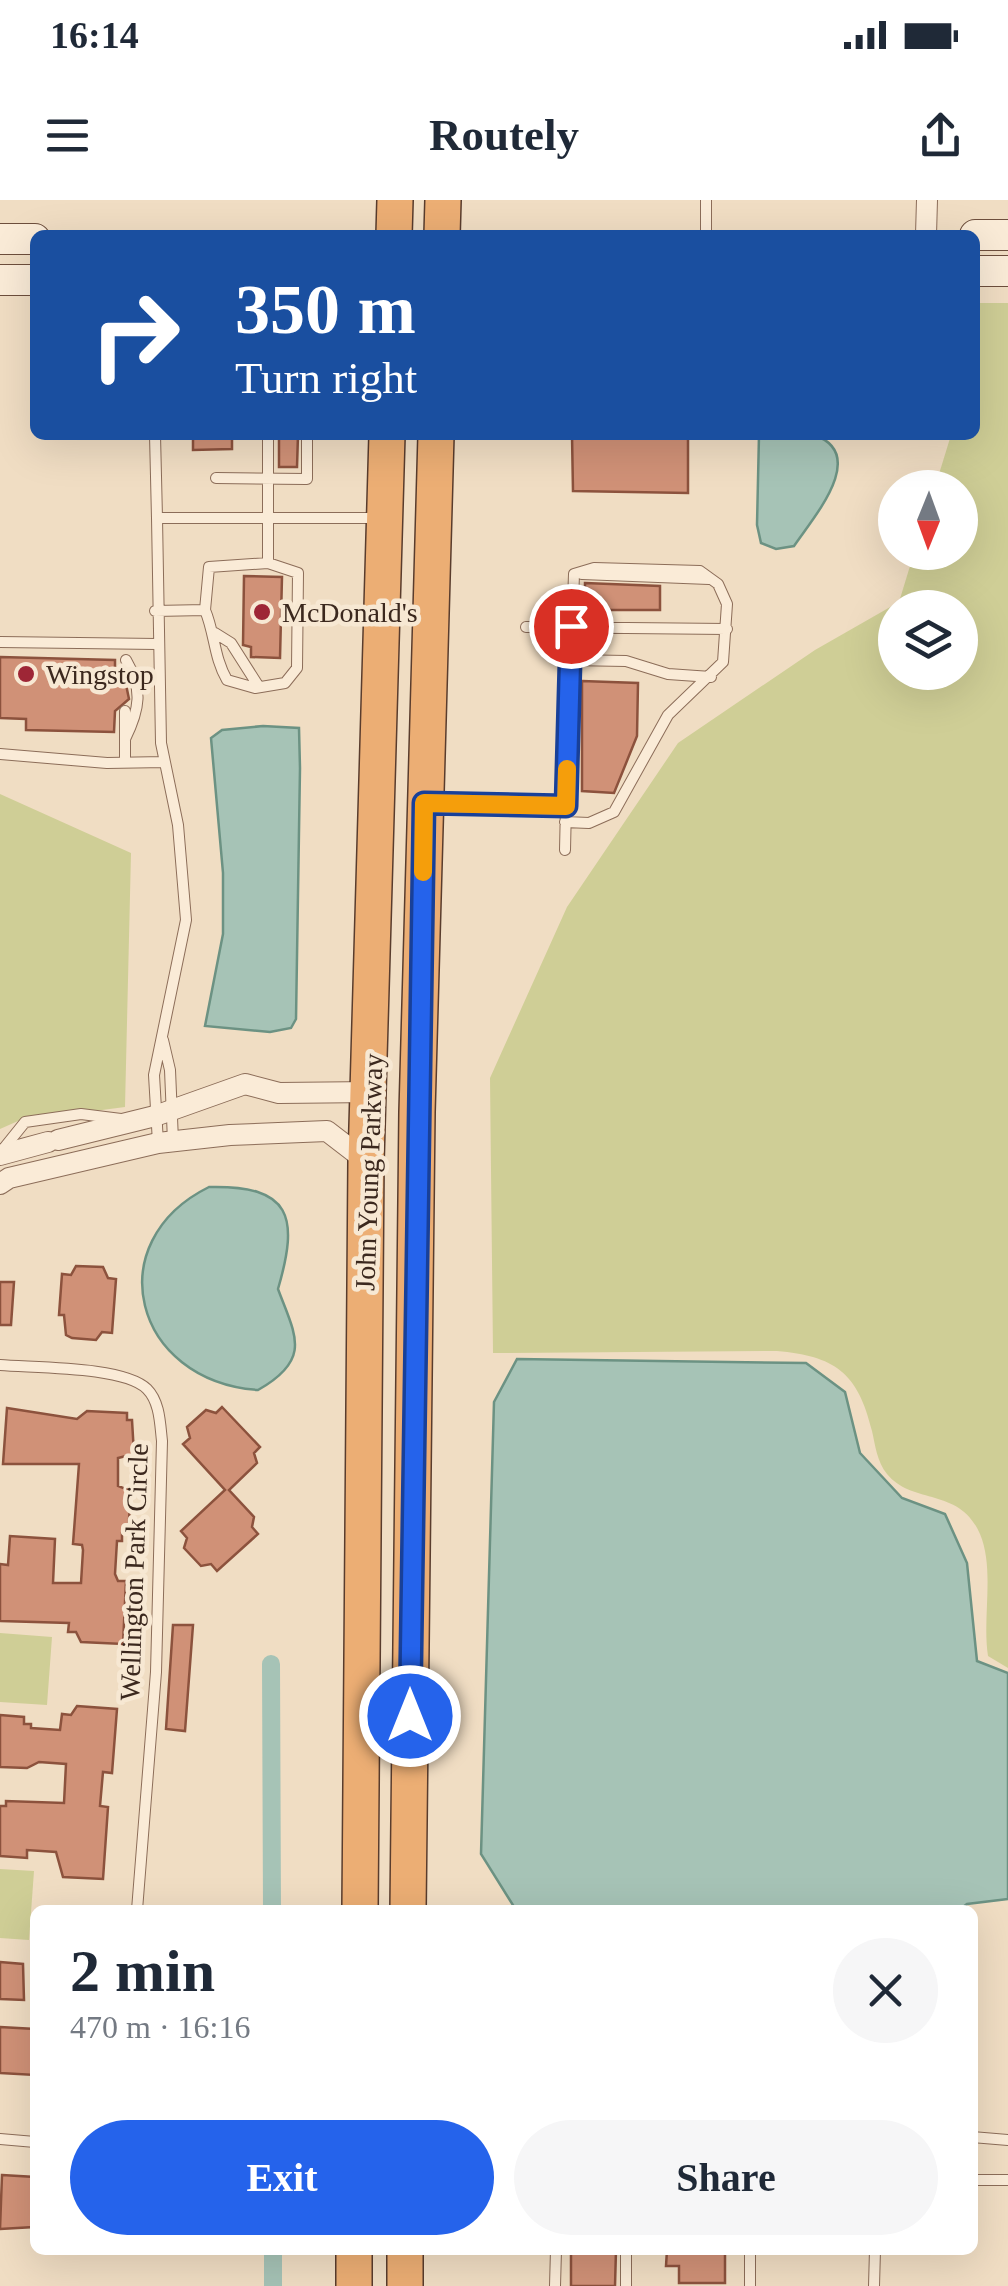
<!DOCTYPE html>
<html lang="en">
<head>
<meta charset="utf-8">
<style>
  body { margin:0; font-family:"Times New Roman",serif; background:#f6f6f7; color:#1f2937; height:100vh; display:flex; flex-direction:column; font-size:38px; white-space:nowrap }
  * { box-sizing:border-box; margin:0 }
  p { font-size:32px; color:#747a83 }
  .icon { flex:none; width:55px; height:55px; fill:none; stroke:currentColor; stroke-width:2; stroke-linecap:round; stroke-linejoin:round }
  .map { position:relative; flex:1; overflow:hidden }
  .side { position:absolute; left:30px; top:1705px; width:948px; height:350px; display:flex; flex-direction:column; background:#fff; border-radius:15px; box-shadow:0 10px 40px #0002 }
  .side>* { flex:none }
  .top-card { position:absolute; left:30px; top:30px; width:950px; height:210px; border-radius:15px; box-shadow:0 10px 40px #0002; background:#1a4fa0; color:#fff; overflow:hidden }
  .needle { width:65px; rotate:181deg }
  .fabs { position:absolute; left:878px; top:270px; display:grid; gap:20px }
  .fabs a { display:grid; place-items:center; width:100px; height:100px; border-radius:50%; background:#fff; box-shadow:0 10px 40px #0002; font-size:50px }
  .pin { position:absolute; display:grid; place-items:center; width:85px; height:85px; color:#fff; margin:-42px; border:5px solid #fff; border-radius:50%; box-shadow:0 2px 10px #0007 }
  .me { position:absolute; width:110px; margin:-55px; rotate:0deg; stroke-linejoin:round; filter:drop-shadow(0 0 8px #0008) }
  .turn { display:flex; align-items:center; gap:35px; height:210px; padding:0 40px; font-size:45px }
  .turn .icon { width:130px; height:130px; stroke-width:2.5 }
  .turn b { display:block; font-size:70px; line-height:85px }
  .round { display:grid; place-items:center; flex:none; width:105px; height:105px; border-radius:52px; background:#f6f6f7 }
  .overview { display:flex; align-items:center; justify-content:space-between; height:170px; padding:0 40px }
  h1 { font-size:60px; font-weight:700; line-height:75px }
  .cta { display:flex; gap:20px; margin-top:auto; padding:20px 40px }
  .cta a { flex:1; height:115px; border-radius:60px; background:#2563eb; color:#fff; font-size:40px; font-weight:700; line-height:115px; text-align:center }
  .cta a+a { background:#f6f6f7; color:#1f2937 }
  .status { display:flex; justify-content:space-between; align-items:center; height:70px; padding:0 50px; background:#fff; direction:ltr }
  .status svg { height:28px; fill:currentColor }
  header { display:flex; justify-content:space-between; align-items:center; height:130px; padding:0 40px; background:#fff; font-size:45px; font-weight:700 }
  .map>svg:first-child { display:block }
  .green { fill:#cfce96; fill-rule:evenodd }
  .water { fill:#a6c3b6; stroke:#6c9283; stroke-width:2.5 }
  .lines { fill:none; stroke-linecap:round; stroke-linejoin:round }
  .canal { stroke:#a6c3b6; stroke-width:18 }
  .building { fill:#d09177; stroke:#8c523d; stroke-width:2.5 }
  .service-casing { stroke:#8c6d59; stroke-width:12 }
  .minor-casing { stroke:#8c6d59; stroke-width:22 }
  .secondary-casing { stroke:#6d4e3c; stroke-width:32 }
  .trunk-casing { stroke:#593c2d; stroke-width:38 }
  .service { stroke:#faebd7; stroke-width:10 }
  .minor { stroke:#faebd7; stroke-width:20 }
  .secondary { stroke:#faebd7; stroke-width:30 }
  .trunk { stroke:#ecae74; stroke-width:35 }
  .route-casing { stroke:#184099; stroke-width:25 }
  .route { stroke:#2563eb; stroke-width:18 }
  .slow { stroke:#f59e0b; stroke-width:18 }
  .poi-dot { fill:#9e2636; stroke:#f7e8d3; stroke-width:4 }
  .labels { text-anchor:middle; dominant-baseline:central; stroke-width:9; stroke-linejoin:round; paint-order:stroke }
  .poi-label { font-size:28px; fill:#3b281e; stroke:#f7e8d3; text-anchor:start }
  .street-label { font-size:28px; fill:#3b281e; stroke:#f7e8d3 }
</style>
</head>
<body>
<div class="status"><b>16:14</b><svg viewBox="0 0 49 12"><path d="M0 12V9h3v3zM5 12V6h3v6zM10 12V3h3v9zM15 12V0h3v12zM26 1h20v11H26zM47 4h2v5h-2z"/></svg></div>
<header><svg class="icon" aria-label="menu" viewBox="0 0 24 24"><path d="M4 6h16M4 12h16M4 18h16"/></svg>Routely<svg class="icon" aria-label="share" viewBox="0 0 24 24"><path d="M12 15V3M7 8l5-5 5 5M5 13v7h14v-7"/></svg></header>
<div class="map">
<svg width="1008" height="2086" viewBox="0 0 1008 2086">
  <rect width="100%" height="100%" fill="#f0ddc3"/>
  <path class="green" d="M975,103H1008V1468L988,1456C982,1417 995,1370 980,1334C960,1287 912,1305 887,1274C877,1262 875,1244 872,1231C858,1172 834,1156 777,1151L493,1153L490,878L567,707L678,543L815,450L899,402L914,353L960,352V288L935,287L951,235H975ZM895,408H960V472H895Z
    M0,594L131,653L125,907L18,921L0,929Z
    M0,1433L52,1437L47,1505L0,1502Z
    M0,1669L34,1671L29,1740L0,1738Z"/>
  <path class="water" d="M759,235C774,235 799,230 814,235C870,254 812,319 794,346L776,349L761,343L757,325Z
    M263,526L299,528L300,568L296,819L291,828L270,832L205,826L223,734V673L211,538L222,530Z
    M209,987C292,985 299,1017 278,1089C295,1135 313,1159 258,1190C133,1181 98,1042 209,987Z
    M517,1159L806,1163L845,1192L860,1253L902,1298L945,1314L967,1363L977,1461L1008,1473V1699L967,1704L959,1710H516L481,1654L494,1202Z"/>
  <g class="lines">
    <path class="canal" d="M271,1464L272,1710
      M273,2050V2086"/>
  </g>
  <path class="building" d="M193,235H232V249L193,250Z
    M279,235H298L297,267H279Z
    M572,235H688V293L573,291Z
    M244,376L282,377L280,458L251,457V447L243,445Z
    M585,383L660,386V410H585Z
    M0,457L115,460V474L124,475L129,499L115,511L114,532L26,530V519L0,518Z
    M582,481L638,483L637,536L614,593L582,591Z
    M76,1066L103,1067L108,1078L116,1079L112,1133L102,1132L96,1140L72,1138L66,1135L64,1115H59L62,1074L71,1075Z
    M0,1082H14L11,1125H0Z
    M222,1207L260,1247L254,1253L257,1263L229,1290L254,1317L252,1327L258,1334L217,1371L211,1364L201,1366L184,1348L187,1338L181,1331L225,1290L183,1244L190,1238L187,1227L206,1210L216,1213Z
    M7,1208L77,1219L87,1211L127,1213V1220H132L134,1254L118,1258V1286L131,1291L128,1334L122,1333V1341H117L115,1374L118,1381H126L123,1444L81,1442L76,1432H68L69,1423L0,1421V1364L8,1365L10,1336L55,1339L53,1383H81L83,1350L82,1345L73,1344L79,1264H3Z
    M173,1425H193L185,1531L166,1529Z
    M77,1506L117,1509L112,1573L103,1572L100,1606L108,1607L103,1679L63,1677L56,1652L27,1650V1658L0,1656V1606H6V1601L64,1603L66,1564L39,1562L27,1568L0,1567V1515L24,1517V1524H31V1528L60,1530L62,1514L71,1515Z
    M0,1762L23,1764L24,1800L0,1799Z
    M0,1827L35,1829V1875L0,1873Z
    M2,1975L35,1977L34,2027L0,2029Z
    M571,2050H616L615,2086H571Z
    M667,2050H725V2083H679V2066H666Z"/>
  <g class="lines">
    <g class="service-casing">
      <path id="service" d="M706,35V0
        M155,235L157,318
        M216,278L307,279V235
        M582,374L709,379
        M205,410C215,434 214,458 227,480L255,488L285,483L297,468L298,373L268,363
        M155,411L205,410L209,367L268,363V235
        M526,427L727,429
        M215,433L231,443L259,487
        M0,442L157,444
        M570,460L626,461L668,474L711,477
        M125,539C140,509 143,489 126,460
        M0,554L107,563L165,562
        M125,562V511
        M432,603L566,605
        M565,650L566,605L574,374L594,368L700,371L718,384L727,404L723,462L668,515L614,612L589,623L565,622
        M163,840L170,870L173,941
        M158,943L154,875L186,720L178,625L161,543L157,318H380
        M0,953L25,922L81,914L121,919
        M0,1165C33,1168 124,1166 147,1189C160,1202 160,1224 162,1241L156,1472L137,1710
        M972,1937L1008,1940
        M0,1939L35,1942
        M972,1980H1008
        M555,2086L556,2050
        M626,2086V2050
        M750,2086V2050
        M874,2086L875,2050"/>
    </g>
    <g class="minor-casing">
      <path id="minor" d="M926,35L927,0
        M58,940L155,916L245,884L279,893L372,892
        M0,955L48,942
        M0,984L9,978L158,943L230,935L327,931L366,961"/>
    </g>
    <g class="secondary-casing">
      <path id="secondary" d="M975,35H1008
        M0,39H35
        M975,71H1008
        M0,80H35"/>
    </g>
    <g class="trunk-casing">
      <path id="trunk" d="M394,35L395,0
        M442,35L443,0
        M360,1710L366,961L387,235
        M408,1710L417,912L436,235
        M354,2086V2050
        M405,2086V2050"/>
    </g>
    <use href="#service" class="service"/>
    <use href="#minor" class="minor"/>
    <use href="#secondary" class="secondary"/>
    <use href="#trunk" class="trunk"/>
  </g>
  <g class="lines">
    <g class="route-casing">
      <path id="route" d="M410,1516L424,603L566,606L571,426"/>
    </g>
    <use href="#route" class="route"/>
    <path class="slow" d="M423,672L424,603L566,606L567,569"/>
  </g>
  <g class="poi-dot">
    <circle cx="262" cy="412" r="10"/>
    <circle cx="26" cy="474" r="10"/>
  </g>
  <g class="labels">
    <g class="poi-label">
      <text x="282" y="412">McDonald's</text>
      <text x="46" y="474">Wingstop</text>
    </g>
    <g class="street-label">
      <text transform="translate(369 972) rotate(-88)">John Young Parkway</text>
      <text transform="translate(134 1372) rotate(-88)">Wellington Park Circle</text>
    </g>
  </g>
</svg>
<div class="fabs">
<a><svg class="needle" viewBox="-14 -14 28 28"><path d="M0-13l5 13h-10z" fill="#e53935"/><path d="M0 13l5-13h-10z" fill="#747a83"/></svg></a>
<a><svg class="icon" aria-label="layers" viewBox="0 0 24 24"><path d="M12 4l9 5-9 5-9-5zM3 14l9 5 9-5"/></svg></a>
</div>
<div class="pin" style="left:571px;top:426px;background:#d93025"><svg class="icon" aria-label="arrive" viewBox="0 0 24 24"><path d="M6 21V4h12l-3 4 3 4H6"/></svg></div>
<svg class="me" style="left:410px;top:1516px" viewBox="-20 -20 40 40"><circle r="17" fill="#2563eb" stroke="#fff" stroke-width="3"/><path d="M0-11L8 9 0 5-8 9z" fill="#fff"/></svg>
<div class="top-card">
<div class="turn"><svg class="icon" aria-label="right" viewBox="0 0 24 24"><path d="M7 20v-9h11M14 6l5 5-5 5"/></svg><div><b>350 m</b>Turn right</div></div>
</div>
<section class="side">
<div class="overview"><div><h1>2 min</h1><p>470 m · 16:16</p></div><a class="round"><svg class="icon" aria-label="close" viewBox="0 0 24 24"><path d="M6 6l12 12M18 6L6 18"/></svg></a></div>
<div class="cta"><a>Exit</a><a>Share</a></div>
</section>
</div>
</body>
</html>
